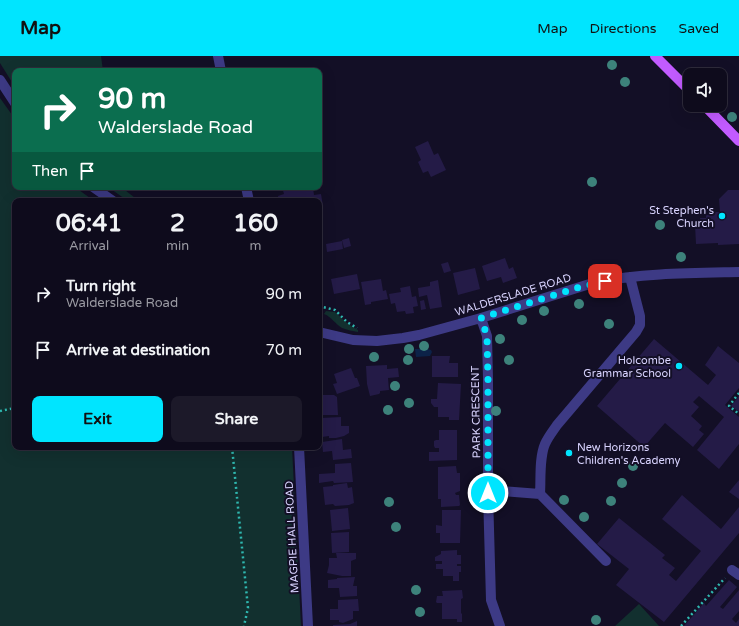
<!DOCTYPE html>
<html lang="en">
<head>
<meta charset="utf-8">
<style>
  body { margin:0; font-family:"Varela Round",sans-serif; background:#1c1929; color:#f1f3f6; height:100vh; display:flex; flex-direction:column; font-size:15px; white-space:nowrap }
  * { box-sizing:border-box; margin:0 }
  p { font-size:13px; color:#9b9ba3 }
  .icon { flex:none; width:22px; height:22px; fill:none; stroke:currentColor; stroke-width:2; stroke-linecap:round; stroke-linejoin:round }
  .map { position:relative; flex:1; overflow:hidden }
  .details { position:absolute; left:12px; top:142px; width:310px; height:252px; display:flex; flex-direction:column; background:#0e0b1c; border-radius:8px; box-shadow:0 4px 16px #0002,0 0 0 1px #2e2b3b }
  .details>* { flex:none }
  .guide { position:absolute; left:12px; top:12px; width:310px; height:122px; border-radius:8px; box-shadow:0 4px 16px #0002,0 0 0 1px #2e2b3b; background:#0b6e4f; color:#fff; overflow:hidden }
  .controls { position:absolute; left:683px; top:12px; display:grid; gap:8px }
  .controls a { display:grid; place-items:center; width:44px; height:44px; border-radius:8px; background:#0e0b1c; box-shadow:0 4px 16px #0002,0 0 0 1px #2e2b3b; font-size:20px }
  .pin { position:absolute; display:grid; place-items:center; width:34px; height:34px; color:#fff; margin:-17px; border-radius:8px; box-shadow:0 2px 6px #0006 }
  .me { position:absolute; width:44px; margin:-22px; rotate:0deg; stroke-linejoin:round; filter:drop-shadow(0 0 3px #0008) }
  .turn { display:flex; align-items:center; gap:14px; height:84px; padding:0 20px; font-size:18px }
  .turn .icon { width:52px; height:52px; stroke-width:2.5 }
  .turn b { display:block; font-size:28px; line-height:34px }
  .then { display:flex; align-items:center; height:38px; padding:0 20px; background:#0003; gap:8px; font-size:15px }
  .eta { display:flex; justify-content:space-evenly; align-items:center; height:68px; text-align:center }
  .eta b { font-size:24px; font-weight:800; line-height:28px }
  .action { display:flex; gap:8px; margin-top:auto; padding:8px 20px }
  .action a { flex:1; height:46px; border-radius:8px; background:#00e5ff; color:#111; font-size:16px; font-weight:800; line-height:46px; text-align:center }
  .action a+a { background:#1c1929; color:#f1f3f6 }
  ul { padding:0; list-style:none }
  li { display:flex; align-items:center; gap:12px; height:56px; padding:0 20px }
  li div { flex:1 }
  li b { display:block; font-size:15px }
  li em { font-style:normal }
  header { display:flex; align-items:center; gap:24px; box-sizing:border-box; height:56px; padding:0 20px; background:#00e5ff; color:#111 }
  header strong { font-size:19px }
  nav { display:flex; gap:22px; margin-inline-start:auto; font-size:14px }
  .map>svg:first-child { display:block }
  .green { fill:#12302f }
  .water { fill:#0c2248 }
  .building { fill:#241b47 }
  .lines { fill:none; stroke-linecap:round; stroke-linejoin:round }
  .path { stroke:#2fb8b0; stroke-width:2.5; stroke-dasharray:2 3; stroke-linecap:butt }
  .minor { stroke:#3d3a85; stroke-width:10 }
  .major { stroke:#c25bff; stroke-width:10 }
  .tree { fill:#3d827b }
  .route { stroke:#00e5ff; stroke-width:7; stroke-dasharray:0 12.6 }
  .poi-dot { fill:#00e5ff; stroke:#130f26; stroke-width:1.5 }
  .labels { text-anchor:middle; dominant-baseline:central; stroke-width:4; stroke-linejoin:round; paint-order:stroke }
  .poi-label { font-size:11px; fill:#d9d4ff; stroke:#130f26; text-anchor:end }
  .street-label { font-size:11px; fill:#d9d4ff; stroke:#130f26 }
</style>
</head>
<body>
<header>
<strong>Map</strong>
<nav><a>Map</a><a>Directions</a><a>Saved</a></nav>
</header>
<div class="map">
<svg width="739" height="570" viewBox="0 0 739 570">
  <rect width="100%" height="100%" fill="#130f26"/>
  <path class="green" d="M0,0H101L103,15H15V31L0,7Z
    M0,42L15,63V131H75L94,145H15V391H292L301,570H0Z
    M108,131H121L139,145H128Z
    M326,255L335,256L348,268L358,274V276C353,275 347,274 342,272C335,268 332,261 324,258Z
    M639,548L659,570H615Z"/>
  <path class="water" d="M415,293H427L431,294L432,296L430,300L416,301Z"/>
  <path class="building" d="M428,85L434,99L438,97L446,114L431,121L428,115L423,117L418,106L421,104L415,91Z
    M282,131H301L302,134L313,132L314,139L321,138L323,150H319V145H279L278,140L284,138Z
    M728,134H739V188L718,189V187L696,188L695,169H701L700,162H706V159L713,158V156H720L719,143Z
    M319,172H320L323,187L319,188Z
    M349,182L351,190L344,192L342,184Z
    M342,185L343,193L327,196L326,188Z
    M505,202L509,213L513,211L517,222L503,227L501,221L487,225L482,210Z
    M448,206L451,215L444,217L441,208Z
    M475,212L480,233L458,239L453,217Z
    M357,218L360,233L334,238L331,223Z
    M381,223L383,235L386,234L388,243L371,246V248L365,249L361,226Z
    M438,224L442,251L430,253L427,239L419,241L418,232L430,230V226Z
    M410,230L412,241L416,240L418,250L413,251L414,257L406,258L405,255L397,256L395,247L391,248L389,238L401,236L400,232Z
    M424,244L426,253L421,254L420,245Z
    M654,283L708,329L716,319L705,309L718,290L739,307V332L725,349L739,361V388L719,413L697,394L724,361L699,340L693,346L699,351L691,360L702,370L699,374L704,378L693,391L665,367L644,391L597,350Z
    M432,300H450L449,307H458V321H432Z
    M387,309V313L398,312L399,321L388,322L389,334L380,335V337L379,338L370,340L367,328L366,310Z
    M351,312L355,322H357L360,330L337,338L333,328L337,327L334,318Z
    M438,327L461,328L459,364H449V361H438V351H434L431,347V343H437Z
    M322,339H334L337,341L338,359H322Z
    M739,340V356L731,350Z
    M341,361V370H349V377L344,380L336,382H329V380L322,381L321,362Z
    M439,374H457V404L429,405V396H439V392H435L434,390V385L436,384H439Z
    M342,383L343,394L351,393L352,402L333,404L332,395L323,396L322,386Z
    M351,407L353,426L334,427L333,425L319,427V418L335,417V408Z
    M456,410L457,417H460V435L455,437L456,439H459L460,449L459,450L441,451V443H438V411Z
    M739,424V443L729,436Z
    M347,427L348,432L352,431L354,447L349,449L335,450L333,448L325,449L323,431L333,430V429Z
    M682,439L721,473L739,451V477L664,566L616,529L629,513L597,488L619,462L665,499L662,502L675,512L669,519L676,525L701,495L662,463Z
    M348,452L350,473L332,475L330,454Z
    M442,454H461L460,487H440V477H436V469L442,470Z
    M349,476V496L332,497L331,477Z
    M457,494V499H461V508H457V510H461V516H459V525H453V520H443V513H436V508H442V505H435V501L441,498V495Z
    M336,497H356V503L351,505V520H342L327,517L329,509V502H337Z
    M355,521L353,530H357V540L340,541L339,532H328V524L337,523V522Z
    M729,524L737,531L720,551L723,553L739,534V555L732,563L736,567L739,563V570H684L704,547L706,550Z
    M462,534L463,542L461,543V557L462,558V566H457V563H442V547H437L436,546L437,540H443L442,535Z
    M358,543L359,555H353V563L343,567L339,566V564H330V553H338V544Z
    M357,565V570H333V569L350,568Z"/>
  <g class="lines">
    <path class="path" d="M319,250L335,254L347,266L357,272
      M739,337L729,350L739,358
      M0,355L15,352
      M232,391L248,552L244,570
      M681,570L725,522"/>
    <path class="minor" d="M218,0L221,15
      M0,24L15,47
      M93,131L113,145
      M246,131L249,145
      M481,262L487,280L488,323V437L491,544L500,570
      M319,276L353,284L377,285L403,282L419,279L481,262L596,226C643,217 691,217 739,216
      M299,391L308,570
      M488,437L500,435L540,438L606,505
      M540,438C541,423 539,402 545,388C548,381 553,375 557,369L636,276L640,269V260L630,221
      M732,514L739,519"/>
    <path class="major" d="M655,0L690,35
      M704,49L739,85"/>
  </g>
  <g class="tree">
    <circle cx="612" cy="9" r="5"/>
    <circle cx="625" cy="26" r="5"/>
    <circle cx="732" cy="61" r="5"/>
    <circle cx="592" cy="126" r="5"/>
    <circle cx="660" cy="169" r="5"/>
    <circle cx="681" cy="201" r="5"/>
    <circle cx="579" cy="248" r="5"/>
    <circle cx="544" cy="255" r="5"/>
    <circle cx="522" cy="264" r="5"/>
    <circle cx="609" cy="268" r="5"/>
    <circle cx="500" cy="283" r="5"/>
    <circle cx="424" cy="290" r="5"/>
    <circle cx="409" cy="293" r="5"/>
    <circle cx="374" cy="301" r="5"/>
    <circle cx="408" cy="304" r="5"/>
    <circle cx="509" cy="304" r="5"/>
    <circle cx="395" cy="330" r="5"/>
    <circle cx="409" cy="347" r="5"/>
    <circle cx="388" cy="354" r="5"/>
    <circle cx="496" cy="355" r="5"/>
    <circle cx="633" cy="410" r="5"/>
    <circle cx="622" cy="427" r="5"/>
    <circle cx="564" cy="444" r="5"/>
    <circle cx="611" cy="445" r="5"/>
    <circle cx="389" cy="446" r="5"/>
    <circle cx="584" cy="461" r="5"/>
    <circle cx="396" cy="471" r="5"/>
    <circle cx="416" cy="534" r="5"/>
    <circle cx="420" cy="556" r="5"/>
    <circle cx="596" cy="564" r="5"/>
  </g>
  <g class="lines">
    <path class="route" d="M488,437V323L487,280L481,262L577,232L605,225"/>
  </g>
  <g class="poi-dot">
    <circle cx="722" cy="160" r="4"/>
    <circle cx="679" cy="310" r="4"/>
    <circle cx="569" cy="397" r="4"/>
  </g>
  <g class="labels">
    <g class="poi-label">
      <text x="714" y="154">St Stephen's<tspan x="714" dy="13">Church</tspan></text>
      <text x="671" y="304">Holcombe<tspan x="671" dy="13">Grammar School</tspan></text>
      <text x="577" y="391" text-anchor="start">New Horizons<tspan x="577" dy="13">Children's Academy</tspan></text>
    </g>
    <g class="street-label">
      <text transform="translate(513 239) rotate(-17)">WALDERSLADE ROAD</text>
      <text transform="translate(476 356) rotate(-91)">PARK CRESCENT</text>
      <text transform="translate(292 481) rotate(-93)">MAGPIE HALL ROAD</text>
    </g>
  </g>
</svg>
<div class="controls">
<a><svg class="icon" aria-label="sound" viewBox="0 0 24 24"><path d="M4 9h4l5-4v14l-5-4H4zM17 9q2 3 0 6"/></svg></a>
</div>
<div class="pin" style="left:605px;top:225px;background:#d93025"><svg class="icon" aria-label="arrive" viewBox="0 0 24 24"><path d="M6 21V4h12l-3 4 3 4H6"/></svg></div>
<svg class="me" style="left:488px;top:437px" viewBox="-20 -20 40 40"><circle r="17" fill="#00e5ff" stroke="#fff" stroke-width="3"/><path d="M0-11L8 9 0 5-8 9z" fill="#fff"/></svg>
<div class="guide">
<div class="turn"><svg class="icon" aria-label="right" viewBox="0 0 24 24"><path d="M7 20v-9h11M14 6l5 5-5 5"/></svg><div><b>90 m</b>Walderslade Road</div></div>
<div class="then">Then<svg class="icon" aria-label="arrive" viewBox="0 0 24 24"><path d="M6 21V4h12l-3 4 3 4H6"/></svg></div>
</div>
<section class="details">
<div class="eta">
<div><b>06:41</b><p>Arrival</p></div>
<div><b>2</b><p>min</p></div>
<div><b>160</b><p>m</p></div>
</div>
<ul>
<li><svg class="icon" aria-label="right" viewBox="0 0 24 24"><path d="M7 20v-9h11M14 6l5 5-5 5"/></svg><div><b>Turn right</b><p>Walderslade Road</p></div><em>90 m</em></li>
<li><svg class="icon" aria-label="arrive" viewBox="0 0 24 24"><path d="M6 21V4h12l-3 4 3 4H6"/></svg><div><b>Arrive at destination</b></div><em>70 m</em></li>
</ul>
<div class="action"><a>Exit</a><a>Share</a></div>
</section>
</div>
</body>
</html>
